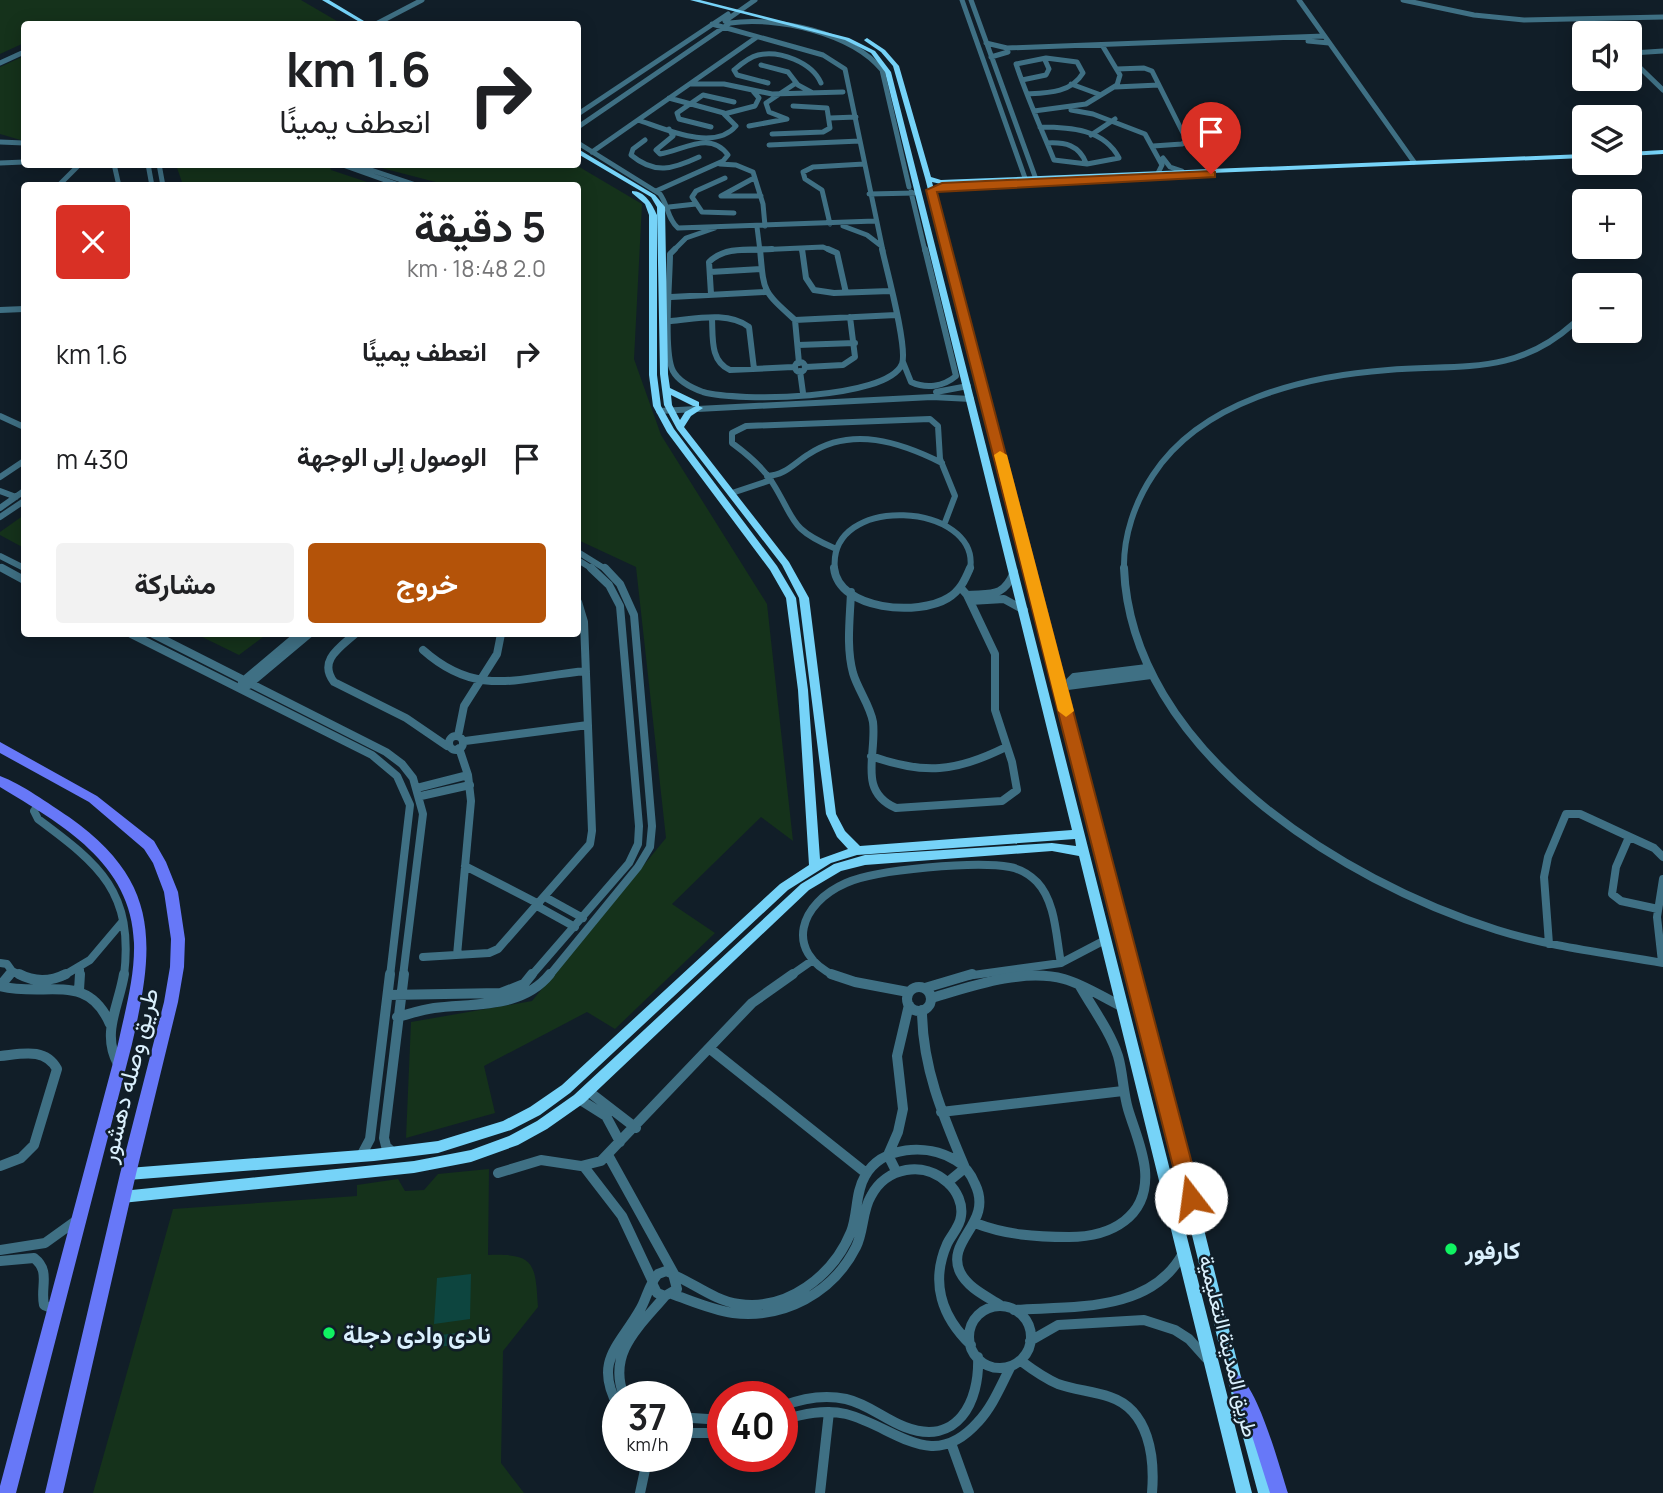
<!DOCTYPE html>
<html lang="ar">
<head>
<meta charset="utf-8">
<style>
  body { margin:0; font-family:Manrope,Vazirmatn,sans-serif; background:#f2f2f2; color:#202124; direction:rtl; height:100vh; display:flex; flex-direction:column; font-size:26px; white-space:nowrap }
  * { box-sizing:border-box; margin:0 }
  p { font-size:23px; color:#757577 }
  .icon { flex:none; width:38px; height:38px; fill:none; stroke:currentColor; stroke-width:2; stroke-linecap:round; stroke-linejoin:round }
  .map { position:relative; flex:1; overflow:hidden; direction:ltr }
  .drawer { position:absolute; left:21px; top:182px; width:560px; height:455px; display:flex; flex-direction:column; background:#fff; border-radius:7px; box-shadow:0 4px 18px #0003; direction:rtl }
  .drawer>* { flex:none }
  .guide { position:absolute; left:21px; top:21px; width:560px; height:147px; border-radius:7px; box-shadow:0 4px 18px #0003; direction:rtl; background:#fff; color:#202124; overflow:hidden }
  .fabs { position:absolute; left:1572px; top:21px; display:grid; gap:14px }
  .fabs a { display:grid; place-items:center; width:70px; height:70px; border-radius:7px; background:#fff; box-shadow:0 4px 18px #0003; font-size:35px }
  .speed { position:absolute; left:602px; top:1381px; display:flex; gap:14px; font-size:35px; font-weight:700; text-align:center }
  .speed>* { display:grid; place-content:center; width:91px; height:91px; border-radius:50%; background:#fff; box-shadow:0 4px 18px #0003; line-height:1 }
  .speed small { font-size:18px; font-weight:400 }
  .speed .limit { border:10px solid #d22; background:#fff; color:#111 }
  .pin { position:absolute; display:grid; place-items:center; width:60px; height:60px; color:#fff; margin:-72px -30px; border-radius:50% 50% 50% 0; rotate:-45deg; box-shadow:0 0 7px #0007 }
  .pin .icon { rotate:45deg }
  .me { position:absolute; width:77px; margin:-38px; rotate:345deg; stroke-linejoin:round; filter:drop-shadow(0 0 5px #0008) }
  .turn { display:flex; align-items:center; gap:24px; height:147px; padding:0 35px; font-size:32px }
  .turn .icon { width:91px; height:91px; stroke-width:2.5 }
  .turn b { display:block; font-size:49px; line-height:60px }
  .round { display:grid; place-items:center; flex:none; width:74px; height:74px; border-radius:7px; background:#f2f2f2 }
  .overview { display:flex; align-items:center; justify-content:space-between; height:119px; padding:0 35px }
  h1 { font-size:42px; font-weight:700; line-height:52px }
  .button { display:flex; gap:14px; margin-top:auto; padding:14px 35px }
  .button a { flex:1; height:80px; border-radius:7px; background:#b45309; color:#fff; font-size:28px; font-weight:700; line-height:80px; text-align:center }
  .button a+a { background:#f2f2f2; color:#202124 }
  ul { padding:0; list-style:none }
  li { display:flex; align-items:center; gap:21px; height:105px; padding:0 35px }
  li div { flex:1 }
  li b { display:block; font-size:26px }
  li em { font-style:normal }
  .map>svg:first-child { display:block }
  .green { fill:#15321b }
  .water { fill:#0d453f }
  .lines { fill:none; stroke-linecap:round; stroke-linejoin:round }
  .street-far3 { stroke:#3f7084; stroke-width:5 }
  .street-far2 { stroke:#3f7084; stroke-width:6 }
  .street-far1 { stroke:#3f7084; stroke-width:8 }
  .street { stroke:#3f7084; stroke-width:10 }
  .secondary { fill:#76d3f8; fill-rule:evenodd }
  .primary { fill:#6778f8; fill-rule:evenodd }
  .route { fill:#b45309; stroke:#753606; stroke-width:2 }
  .slow { fill:#f59e0b }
  .poi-dot { fill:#10f362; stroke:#111e28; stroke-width:2.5 }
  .labels { text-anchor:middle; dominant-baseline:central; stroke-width:5; stroke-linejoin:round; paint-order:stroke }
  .street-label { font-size:21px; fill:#daf0fd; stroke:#111e28 }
  .near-street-label { font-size:24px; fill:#daf0fd; stroke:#111e28 }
  .near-poi-label { font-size:24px; font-weight:bold; fill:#daf0fd; stroke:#111e28; text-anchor:start }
</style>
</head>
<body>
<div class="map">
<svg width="1663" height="1493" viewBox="0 0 1663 1493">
  <rect width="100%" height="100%" fill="#111e28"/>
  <path class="green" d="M0,0H301L342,24H24V43L0,54Z
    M24,56V141L0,134V67Z
    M176,165H329L331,170L376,185H183Z
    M370,165H576L642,204L634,359L661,435L767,604L793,841L761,817L672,904L715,933L615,1029L587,1012L484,1066L495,1113L406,1138L411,1022L532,1001L666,838L636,567L578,540V186L447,185Z
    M24,515V548L0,535V532Z
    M196,634H267L239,655Z
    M489,1169L488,1255C536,1253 535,1264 538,1307L503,1351L501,1463L524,1493H93L173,1209L357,1196V1185L398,1179L405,1191L424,1190L438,1174Z"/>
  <path class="water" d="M471,1274L470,1319L434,1324L437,1278Z
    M473,1331V1342L432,1348V1336Z"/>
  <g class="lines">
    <path class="street-far3" d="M962,0L1025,178
      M971,0L1037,182
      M1299,0L1414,162
      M1403,0L1474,15L1524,20L1663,17
      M1598,19L1612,33
      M725,21L755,0
      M376,24L422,0
      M712,24L823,55L845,69L883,251
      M1308,41L1329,43
      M986,43L1007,48L1324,36
      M1632,53L1663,51
      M991,57L1008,52
      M1629,57L1663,90
      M0,63L24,52
      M761,65L788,72L798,85L811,92
      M1117,69L1144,68L1152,71L1187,141L1182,144L1153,146
      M1022,80L1046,75L1049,69L1045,60
      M768,83L737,75L734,70C741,64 749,57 758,55C779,50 812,62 821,83
      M691,84H724L772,94L843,92
      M1071,84L1101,95
      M1115,87L1159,85
      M1027,94C1048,93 1071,93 1083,73L1077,62L1046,58L1016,64C1027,97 1041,128 1054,160L1087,164L1119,158C1104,129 1070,127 1040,127
      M669,98L724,113
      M1071,110L1093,114L1145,134L1162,165L1158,173
      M1034,111L1086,104L1117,85L1120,75L1102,45
      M578,114L728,14
      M830,118L856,117
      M638,120C665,129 714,152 736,126L724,114L755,106L759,98L753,91
      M749,126L787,119L769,112L766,103L796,83
      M578,127L730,23C776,16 852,33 882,70L909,187
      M711,127L679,119L677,113L703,95L734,102
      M772,134L823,132L830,128L827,108L793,106
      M1091,135L1115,119
      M645,140L633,149L631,155C655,175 673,169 699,157
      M0,142L24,143
      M578,143L660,194C668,205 668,220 678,228L875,221
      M1047,143C1065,142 1079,145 1086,163
      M769,145L860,141
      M592,152L757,37
      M1163,158L1170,167L1182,171L1185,176
      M0,163L24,162
      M114,164L119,186
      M148,164L152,186
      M159,164L163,186
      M340,164L399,185
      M353,164L419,186
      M720,164L736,165L753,172L763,204L765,226
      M725,178L696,191L692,197L702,212L734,213
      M754,178L721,196H761
      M58,186L80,164
      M656,191L723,161L728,155C710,130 684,150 660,154L656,150L673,136L669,129
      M911,192L925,251
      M869,194L915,193
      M669,207L696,204
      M830,224L822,190L805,179L803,172L813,167L864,164
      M843,226L867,235L880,245
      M757,227L760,251
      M802,248V251
      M673,251L686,238L715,228
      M731,251L823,247L832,251"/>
    <path class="street-far2" d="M675,249L670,254C670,278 663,352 673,371C679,382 692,388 703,392C737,402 887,400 902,364C908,348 887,271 882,249
      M760,249C764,293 762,290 795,320L799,363
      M802,249L806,278L814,290L834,293L890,291
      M828,249L837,253L846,293
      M710,272L761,269
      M711,294L709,262C725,246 751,250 772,249
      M671,297L765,292
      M0,310L24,309
      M712,319C713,338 710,361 730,370L793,367
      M795,320L896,315
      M671,321C695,319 728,311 749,327L754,369
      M798,345L855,343
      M795 367a5 5 0 1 1 10 0a5 5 0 1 1-10 0Z
      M903,362L911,382C926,389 943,387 956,376L925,249
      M806,367L843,365L855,357L850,317
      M800,371L803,393
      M936,392L968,386
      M659,411L932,397L971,399
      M0,416L24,427
      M767,476C786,475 794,463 809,454C852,426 900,442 942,463
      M0,477L24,461
      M0,491L16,497
      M732,493L771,480
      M0,508L24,491
      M0,517L24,501
      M834,548C788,528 796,520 772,482C762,466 747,454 732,443V433L746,426L930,419L938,426L940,459L955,496L944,525
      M578,552L607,570
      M0,556L24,568
      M578,560L594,570
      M0,567L5,570
      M835,570C826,492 982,502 970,570
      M1124,570C1123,536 1135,502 1153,475C1201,401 1305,376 1388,370C1460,364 1515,376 1573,324"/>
    <path class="street-far1" d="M2,568L24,580
      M834,568C839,611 919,616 948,598C960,591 965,580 970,568
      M1124,568C1131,750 1341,881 1497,930C1551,947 1607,953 1663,963
      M851,592C850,619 846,647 853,673C858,690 870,705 873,722C877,755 857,791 896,808L1002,801L1017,790L1012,762L995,710V654L967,595L961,588
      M967,595C992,593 1003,598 1014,572
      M970,601L1004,599L1024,610
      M131,634L372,755L397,776L410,805L390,976
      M153,634L386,752L402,764L413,778L423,814L403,976
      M355,634C339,648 318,661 334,682L406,718L447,746
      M423,650C478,699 520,677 586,671
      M242,682L299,634
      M1071,685L1070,681L1074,677L1147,668
      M247,686L309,634
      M1060,687L1151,675
      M449 743a7 7 0 1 1 14 0a7 7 0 1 1-14 0Z
      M458,736L464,706L497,654L501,634
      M465,741L588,725
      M871,756C924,775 956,772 1006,747
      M417,788L468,775
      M421,796L470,785
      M39,804L34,811L38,819C100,865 134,892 124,976
      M1629,837L1616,867L1612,894L1621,901L1658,909
      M465,866L539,904
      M545,897L583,918
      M537,906L575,927
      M1549,944L1544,877L1548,857L1566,814H1580L1654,848L1663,857
      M457,955L471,801L468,775L459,748
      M423,957L489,953L498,949L590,844L592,831L584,622L578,602
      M1662,962L1657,917L1663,879
      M0,963L7,964L12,971L9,976
      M12,971L22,976
      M63,976L90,960L123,921
      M80,976V968
      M531,976L629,863L638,844L639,826L620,606L609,585L591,568
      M549,976L638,867L650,847L652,826L634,615L620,584L605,568
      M790,976L813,960
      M835,976C783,951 800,903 846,883C877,869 977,861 1010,867C1020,869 1030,875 1037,882C1056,902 1056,938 1061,963
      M966,976L1061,963L1105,940"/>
    <path class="street" d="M19,974C34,982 50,982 66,974
      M831,974L855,982L908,992
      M0,986L10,974
      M0,986C46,998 87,971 110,1024
      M907 999a12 12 0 1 1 24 0a12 12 0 1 1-24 0Z
      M925,988L972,974
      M79,990L80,974
      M388,995L501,993L524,984L532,974
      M932,998C972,986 1023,968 1064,979C1085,985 1104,998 1123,1007
      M922,1010C922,1067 943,1116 965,1168L948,1182
      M397,1017C409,1014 421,1010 434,1008C474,1003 522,1009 550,974
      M709,1048L866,1173
      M0,1056C21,1054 45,1047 57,1069L34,1145L21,1158L0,1166
      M118,1064C101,1033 119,1006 124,974
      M588,1091L636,1128
      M579,1099L606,1116L620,1142
      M941,1112L1123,1091
      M393,1153L386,1146L384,1138L404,974
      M608,1155L674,1274
      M361,1156L370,1139L390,974
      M585,1168L622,1216L653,1282
      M896,1171L888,1155L898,1132L903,1109L897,1056L909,1005
      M498,1173L541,1160L581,1166L601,1161L752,1003L793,974
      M975,1223C1006,1235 1036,1237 1069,1237C1111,1237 1149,1217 1145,1170C1143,1149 1134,1129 1128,1109C1123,1092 1123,1073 1118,1056C1110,1031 1093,1009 1080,986
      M0,1250L45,1243L77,1220
      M0,1261L34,1258C51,1271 40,1287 44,1305L54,1309
      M676,1276C696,1285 716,1301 739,1304C787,1311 833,1276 851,1232C858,1214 855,1193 865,1176C882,1146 927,1143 955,1160C964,1165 971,1174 975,1184C994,1223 945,1240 960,1272C968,1288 986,1296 1000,1305
      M672,1294C692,1301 712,1310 733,1313C784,1319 833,1293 856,1247C864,1231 862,1211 871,1196C886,1167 924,1160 948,1183C957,1191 963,1204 961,1216C960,1227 951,1235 947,1244C930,1283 942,1317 971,1345
      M969 1337a31 31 0 1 1 62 0a31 31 0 1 1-62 0Z
      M1014,1310C1073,1306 1151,1313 1183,1253
      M1030,1341L1058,1325L1144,1320L1175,1330L1189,1339L1206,1358
      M1021,1361C1033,1370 1044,1378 1058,1384C1075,1390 1093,1391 1110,1397C1149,1410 1155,1457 1152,1493
      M624,1396C607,1353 639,1327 665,1296
      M618,1406C593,1360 620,1346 641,1308C647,1297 649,1284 658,1274L666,1271L673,1274L677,1289L665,1296L657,1293L653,1285
      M782,1406C803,1398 824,1394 846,1399C868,1404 884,1419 905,1427C957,1447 980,1402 978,1357
      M677,1417L723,1420
      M782,1420C803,1414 825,1409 846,1414C896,1427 932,1474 978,1422C993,1406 1001,1385 1011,1366
      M677,1433H723
      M951,1443L969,1493
      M640,1493L648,1456
      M820,1493L829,1412"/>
    <path class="secondary" d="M322,0H329L369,24H363Z
      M690,0H700L849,38L875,51L891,72L1252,1493H1236L1079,856L1052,851L865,865L841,871L809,890L584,1103L547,1129L518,1145L471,1162L414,1173L122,1203L117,1202L115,1197L117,1192L122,1191L414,1161L471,1150L509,1136L537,1121L574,1095L801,884L834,864L865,855L1052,843L1076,846L1075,839L857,855L831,863L788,890L570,1093L540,1115L511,1130L438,1153L374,1161L128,1180L123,1178L121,1174L123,1170L128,1168L374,1149L438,1141L503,1121L530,1107L562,1085L780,884L809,865L798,690L786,598L770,570L667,432L653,406L649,375V215L645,204L632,193V191C645,191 652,204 657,215V375L661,406L674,429L777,566L796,598L808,690L820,859L848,849L837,837L826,814L799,598L782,565L677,429L664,405L660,374L657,207L651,197L578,154V149L655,195L665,207L668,374L670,388L699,402V406L703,408L691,416L684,427L789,562L809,598L836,814L845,831L860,846L1072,830L885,72L871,53L845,40ZM671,395L693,406H696L685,412L680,420L672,405Z
      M867,38L885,50L899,66L931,177L941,180L1584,154V158L941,184L932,182L1107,842L1242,1381L1274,1493H1258L1228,1381L1095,842L925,178L893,66L881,52L865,41L864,40Z
      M1663,150V154L1629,156V152Z"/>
    <path class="primary" d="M0,742L97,796L154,841L166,862L178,892L185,939L184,967L178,1002L136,1174L63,1493H45L120,1174L164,1002L170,967L171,939L164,892L153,863L144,849L89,802L0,753Z
      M0,776C22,784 49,804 69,817C161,882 155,944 132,1044L16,1493H0V1486L118,1044C125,1011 135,977 134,943C132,863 61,824 0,787Z
      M1235,1373C1257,1382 1280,1469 1288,1493H1270L1246,1417L1227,1381L1229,1375Z"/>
  </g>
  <path class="route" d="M1211,171L1215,172V177L937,192L1201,1198L1198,1205L1191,1208L1184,1205L1181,1198L926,190L942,183Z"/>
  <path class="slow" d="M1000,451L1007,455L1074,711L1066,717L1058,711L994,455Z"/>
  <g class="poi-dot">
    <circle cx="1451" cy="1249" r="7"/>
    <circle cx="329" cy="1333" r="7"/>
  </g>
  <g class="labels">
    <g class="street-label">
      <text transform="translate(1229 1346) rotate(76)">طريق المدينة التعليمية</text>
    </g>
    <g class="near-street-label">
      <text transform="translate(128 1075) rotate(-76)">طريق وصله دهشور</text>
    </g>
    <g class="near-poi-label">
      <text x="1465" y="1249">كارفور</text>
      <text x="343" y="1333">نادى وادى دجلة</text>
    </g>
  </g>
</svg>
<div class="fabs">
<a><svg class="icon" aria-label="sound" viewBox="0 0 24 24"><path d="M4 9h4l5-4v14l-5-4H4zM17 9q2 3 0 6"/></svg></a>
<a><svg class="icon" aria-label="layers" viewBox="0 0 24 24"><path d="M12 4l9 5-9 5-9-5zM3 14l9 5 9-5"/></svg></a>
<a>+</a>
<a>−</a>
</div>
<div class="speed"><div>37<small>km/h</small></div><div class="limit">40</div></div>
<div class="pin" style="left:1211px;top:174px;background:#d93025"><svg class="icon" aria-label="arrive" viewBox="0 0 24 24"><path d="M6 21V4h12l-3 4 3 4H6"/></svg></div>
<svg class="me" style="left:1191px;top:1198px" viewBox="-20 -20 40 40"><circle r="19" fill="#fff"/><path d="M0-13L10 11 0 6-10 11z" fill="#b45309"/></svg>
<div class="guide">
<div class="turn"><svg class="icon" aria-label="right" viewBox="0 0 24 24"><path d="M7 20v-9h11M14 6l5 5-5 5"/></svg><div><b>1.6 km</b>انعطف يمينًا</div></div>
</div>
<section class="drawer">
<div class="overview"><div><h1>5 دقيقة</h1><p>2.0 km · 18:48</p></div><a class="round" style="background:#d93025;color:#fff"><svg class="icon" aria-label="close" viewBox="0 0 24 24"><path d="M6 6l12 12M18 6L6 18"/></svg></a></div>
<ul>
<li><svg class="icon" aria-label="right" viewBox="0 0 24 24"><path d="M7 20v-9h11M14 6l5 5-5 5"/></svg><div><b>انعطف يمينًا</b></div><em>1.6 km</em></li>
<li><svg class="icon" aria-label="arrive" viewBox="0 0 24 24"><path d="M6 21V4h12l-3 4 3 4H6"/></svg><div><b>الوصول إلى الوجهة</b></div><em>430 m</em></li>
</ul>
<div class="button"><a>خروج</a><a>مشاركة</a></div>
</section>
</div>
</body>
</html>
